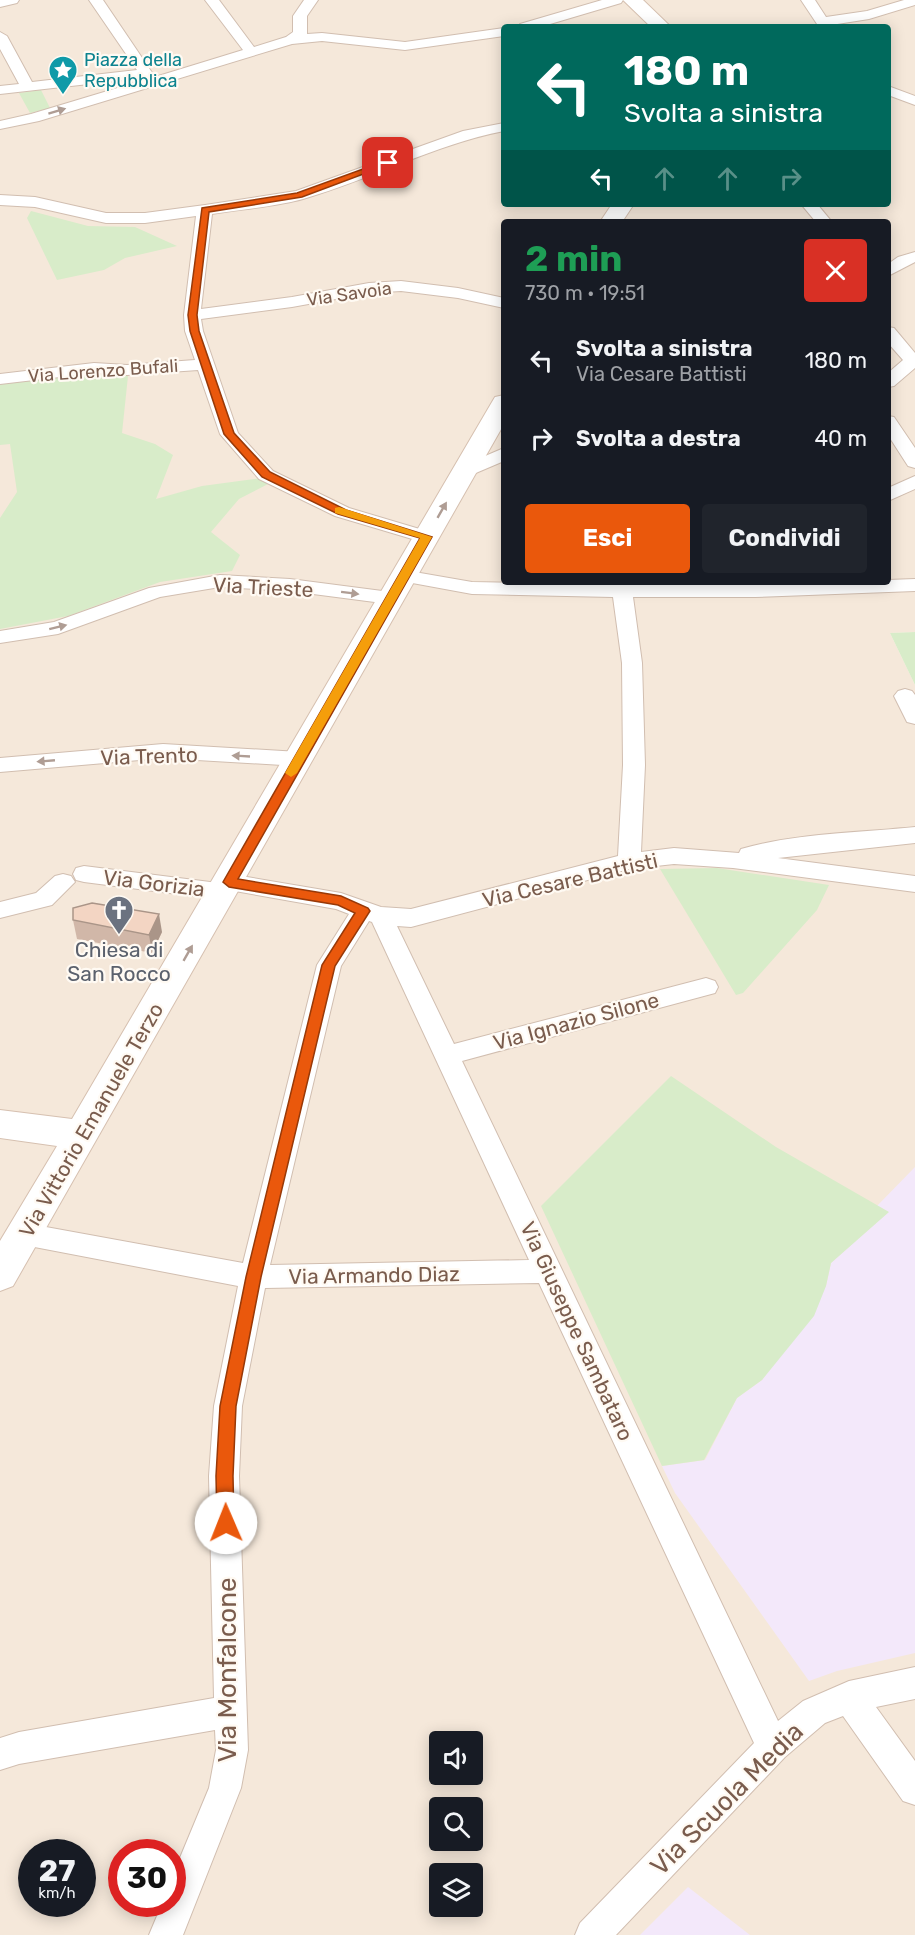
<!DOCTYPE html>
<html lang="it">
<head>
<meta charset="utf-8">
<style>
  body { margin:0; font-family:Rubik,sans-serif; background:#20242c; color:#f1f3f6; height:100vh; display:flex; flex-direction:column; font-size:22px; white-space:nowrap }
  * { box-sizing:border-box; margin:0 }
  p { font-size:20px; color:#9ea1a6 }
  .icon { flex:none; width:33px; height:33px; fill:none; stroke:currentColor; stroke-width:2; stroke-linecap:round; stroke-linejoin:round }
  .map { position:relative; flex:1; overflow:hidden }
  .sheet { position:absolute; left:501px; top:219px; width:390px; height:366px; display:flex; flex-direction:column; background:#171b24; border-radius:6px; box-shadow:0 3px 15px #0003 }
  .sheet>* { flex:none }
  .top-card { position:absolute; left:501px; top:24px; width:390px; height:183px; border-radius:6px; box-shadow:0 3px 15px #0003; background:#00695c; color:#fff; overflow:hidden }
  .controls { position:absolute; left:429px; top:1731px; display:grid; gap:12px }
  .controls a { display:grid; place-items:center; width:54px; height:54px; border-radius:6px; background:#171b24; box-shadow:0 3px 15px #0003; font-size:30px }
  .speed { position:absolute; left:18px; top:1839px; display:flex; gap:12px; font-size:30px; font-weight:700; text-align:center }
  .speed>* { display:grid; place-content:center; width:78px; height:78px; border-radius:50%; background:#171b24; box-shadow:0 3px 15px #0003; line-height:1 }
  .speed small { font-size:15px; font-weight:400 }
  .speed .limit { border:9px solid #d22; background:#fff; color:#111 }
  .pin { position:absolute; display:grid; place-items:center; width:51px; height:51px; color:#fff; margin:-26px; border-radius:12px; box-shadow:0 3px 9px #0006 }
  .me { position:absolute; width:66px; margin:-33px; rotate:359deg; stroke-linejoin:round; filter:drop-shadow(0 0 4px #0008) }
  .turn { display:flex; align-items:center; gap:21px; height:126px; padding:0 24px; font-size:27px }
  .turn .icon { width:78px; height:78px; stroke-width:2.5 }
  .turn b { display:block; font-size:42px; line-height:51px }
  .lanes { display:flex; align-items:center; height:57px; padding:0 24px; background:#0003; justify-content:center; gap:30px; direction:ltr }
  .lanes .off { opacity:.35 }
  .round { display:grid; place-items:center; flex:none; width:63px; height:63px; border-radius:6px; background:#20242c }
  .head { display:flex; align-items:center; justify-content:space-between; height:102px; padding:0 24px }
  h1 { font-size:36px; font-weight:700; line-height:45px; color:#1e9e55 }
  .primary-button { display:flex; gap:12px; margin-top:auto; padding:12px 24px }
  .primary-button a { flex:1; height:69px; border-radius:6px; background:#ea580c; color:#fff; font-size:24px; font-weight:700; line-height:69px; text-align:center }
  .primary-button a+a { background:#20242c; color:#f1f3f6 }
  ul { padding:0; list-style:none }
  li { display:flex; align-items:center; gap:18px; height:78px; padding:0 24px }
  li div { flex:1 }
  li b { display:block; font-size:22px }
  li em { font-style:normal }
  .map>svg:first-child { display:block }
  .residential { fill:#f5e8da; fill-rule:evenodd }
  .education { fill:#f3e8fa }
  .green { fill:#d8ecc9 }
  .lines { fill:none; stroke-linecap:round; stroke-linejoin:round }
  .street-casing { stroke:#d1beb0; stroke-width:2 }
  .secondary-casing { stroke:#d6c0b0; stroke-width:2 }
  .street { fill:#fff; fill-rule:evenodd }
  .secondary { fill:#fff; fill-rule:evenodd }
  .wall { fill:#d1b7a8 }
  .shaded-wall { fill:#aa9588 }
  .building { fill:#f3d5c3; stroke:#aa9588; stroke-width:1.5 }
  .oneway { fill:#af9d94 }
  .route { fill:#ea580c; stroke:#983908; stroke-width:1.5 }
  .slow { fill:#f59e0b }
  .labels { text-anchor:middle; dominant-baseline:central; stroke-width:4.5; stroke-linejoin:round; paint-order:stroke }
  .far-culture-label { font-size:18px; fill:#0d838f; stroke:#fffaf3; text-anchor:start }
  .far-street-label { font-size:18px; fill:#7a5c4d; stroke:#fffaf3 }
  .street-label { font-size:21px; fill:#7a5c4d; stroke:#fffaf3 }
  .worship-label { font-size:21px; fill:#5b616d; stroke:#fffaf3 }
  .near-street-label { font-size:26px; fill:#7a5c4d; stroke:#fffaf3 }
</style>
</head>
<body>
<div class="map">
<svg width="915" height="1935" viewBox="0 0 915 1935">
  <rect width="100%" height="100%" fill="#fdf6ec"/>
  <path class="residential" d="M0,0H915V632L890,633L915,685V1935H0ZM504,27H888V204H504ZM504,222H888V582H504ZM440,1742H472V1774H440ZM440,1808H472V1840H440ZM32,1852H82V1904H32ZM122,1852H172V1904H122ZM440,1874H472V1906H440Z"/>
  <path class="education" d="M915,1167V1653L837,1671L809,1681L675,1493L662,1466L705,1460L737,1398L762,1380L826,1286L831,1263L888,1212L877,1206Z
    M688,1887L750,1935H640Z"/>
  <path class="green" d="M41,90L50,108L30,113L19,93Z
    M31,211L88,226L135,227L177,246L125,258L104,270L57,280L27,218Z
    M101,372L128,376L122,433L155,444L173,455L156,499L202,486L261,478L270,483L239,499L211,532L240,555L232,571L160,582L68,616L0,629V518L17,492L10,444L0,445V383Z
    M915,632V685L890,633Z
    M717,868L829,885L817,910L743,993L736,995L660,869Z
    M671,1076L776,1147L889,1212L831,1263L826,1286L814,1316L762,1380L737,1398L704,1460L662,1466L541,1206Z"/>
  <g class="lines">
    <g class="street-casing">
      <path id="street" d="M0,0H19L17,3L0,7Z
        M89,0H103L155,77L243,50L205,0H219L254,47L286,37L293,32V16L304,0H318L307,16V34L322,33L405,42L504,28V36L405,50L322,41L292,44L39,121L0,129V121L31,114L144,80L142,78L0,94V86L19,84L0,49V32L7,36L32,82L137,70Z
        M602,0H623L621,3L540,27H518L520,24Z
        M801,0H815L826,17L867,11L904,0H915V5L869,19L831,25L833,27H819Z
        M888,86L915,96V105L888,95Z
        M504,123V131C433,145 372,179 303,199C274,207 242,209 212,214L201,309L292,297L369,283L401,281L458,288L504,298V308L458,298L401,291L369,293L292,307L201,319L203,331L238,433L273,471L349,508L433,533L436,537L433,541H419L335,516L259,479L220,434L198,370L127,375L94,373L0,384V374L94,363L127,365L195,360L185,331L184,315L196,216L145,223H106L35,207L0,205V195L35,197L106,213H145L205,205L296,191L463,131Z
        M801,204H817L832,222H816Z
        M915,252V262L888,276V264L898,257Z
        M888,327L894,328L915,353V368L894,386L888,387V373L903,360L888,343Z
        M888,416L894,417L915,448V468L908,466L888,435Z
        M504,448V461L464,478L457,476L455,472L457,468Z
        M915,476V489L888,501V488Z
        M403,570L472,582L622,585L888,582V580L915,579V591L755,597H633L642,663L645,765L641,852L674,848L739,853L741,849C796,833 858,833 915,827V843L778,858L915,876V892L733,868L674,864L629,869L411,927L397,926L454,1044L706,978L715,981L718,987L715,993L462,1061L778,1721L803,1701L849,1681L915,1667V1699L876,1707L915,1761V1805L903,1801L843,1716L825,1723L785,1757L616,1935H575L580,1923L754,1743L539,1283L265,1288L242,1406L239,1476L248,1750L241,1788L183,1935H149L162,1904H172V1877L209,1788L216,1750L215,1730L19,1764L0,1770V1738L19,1732L214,1698L209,1476L214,1406L238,1286L24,1245L14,1242L11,1234L14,1226L24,1223L243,1263L317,965L349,914L336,909L235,891L232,898L224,900L84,882L76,880L73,874L76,868L84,866L218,883L221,876L229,874L341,893L381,907L411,909L618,856L623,765L622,663L613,597L472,594L396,580L393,576L396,572ZM369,921L372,922L529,1260L270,1265L341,966Z
        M220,575L290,579L390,592L397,594L400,598L397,602L390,604L290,591L220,587L160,597L58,634L0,643V631L54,622L149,588Z
        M905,689L912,691L915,695V724L907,722L894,696L898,691Z
        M163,744L299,752L307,754L310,759L307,764L299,766L163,758L0,772V758Z
        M63,874L71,876L75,882L52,905L0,918V902L36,893L55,876Z"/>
    </g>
    <g class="secondary-casing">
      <path id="secondary" d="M623,0H643L671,27H651Z
        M612,204H634L622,222H600Z
        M504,395V424L13,1286L0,1291V1241L57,1146L0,1138V1110L72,1119L492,402L495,397Z"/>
    </g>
    <use href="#street" class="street"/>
    <use href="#secondary" class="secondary"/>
  </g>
  <path class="wall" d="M73,920L162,932L152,953L77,939Z"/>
  <path class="shaded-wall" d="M159,914L162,932L152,953L149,935Z"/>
  <path class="building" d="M92,903L159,914L149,935L73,920V908Z"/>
  <defs><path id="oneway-solid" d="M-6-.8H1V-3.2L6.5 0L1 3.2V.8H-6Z" transform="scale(1.5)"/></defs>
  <g class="oneway">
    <use href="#oneway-solid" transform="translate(57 111) rotate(-17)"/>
    <use href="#oneway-solid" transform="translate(442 510) rotate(-60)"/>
    <use href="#oneway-solid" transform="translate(350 593) rotate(7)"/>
    <use href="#oneway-solid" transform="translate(58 627) rotate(-14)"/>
    <use href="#oneway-solid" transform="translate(241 756) rotate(-177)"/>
    <use href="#oneway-solid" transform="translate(46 761) rotate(175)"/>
    <use href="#oneway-solid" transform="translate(188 953) rotate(-60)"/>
  </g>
  <path class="route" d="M385,161L393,163L302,197L209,212L197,315L199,331L234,433L270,472L346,510L432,537L238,879L341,896L368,908L370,911L335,966L261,1277L236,1406L233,1476L234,1523L232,1528L226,1531L220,1528L217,1523L216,1476L220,1406L246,1277L322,965L355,913L338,905L229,887L223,882L420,538L338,514L262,477L224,434L190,331L188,315L202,208L297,193Z"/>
  <path class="slow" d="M339,507L432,537L297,773L291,777L285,773L420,538L335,513V508Z"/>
  <defs>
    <g id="sight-pin" transform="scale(1.5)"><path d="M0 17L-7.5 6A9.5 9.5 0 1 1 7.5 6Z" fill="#0f9aa8" stroke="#fffaf3"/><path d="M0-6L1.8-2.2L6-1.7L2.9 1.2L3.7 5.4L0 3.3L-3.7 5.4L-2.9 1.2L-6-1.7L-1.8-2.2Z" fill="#fff"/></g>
    <g id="church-pin" transform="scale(1.5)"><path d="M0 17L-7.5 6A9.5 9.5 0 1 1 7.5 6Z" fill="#6b7280" stroke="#fffaf3"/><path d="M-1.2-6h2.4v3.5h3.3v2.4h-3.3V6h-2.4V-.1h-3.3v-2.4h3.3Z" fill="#fff"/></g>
  </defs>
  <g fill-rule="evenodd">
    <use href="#sight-pin" x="63" y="70"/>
    <use href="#church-pin" x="119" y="910"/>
  </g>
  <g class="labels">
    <g class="far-culture-label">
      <text x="84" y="60">Piazza della<tspan x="84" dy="21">Repubblica</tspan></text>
    </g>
    <g class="far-street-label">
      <text transform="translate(349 294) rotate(-8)">Via Savoia</text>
      <text transform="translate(103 371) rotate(-4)">Via Lorenzo Bufali</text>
    </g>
    <g class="street-label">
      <text transform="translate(263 587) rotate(3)">Via Trieste</text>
      <text transform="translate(149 756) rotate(-2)">Via Trento</text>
      <text transform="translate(570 880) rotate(-13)">Via Cesare Battisti</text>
      <text transform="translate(154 883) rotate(7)">Via Gorizia</text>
      <text transform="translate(576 1021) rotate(-15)">Via Ignazio Silone</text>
      <text transform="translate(91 1120) rotate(-60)">Via Vittorio Emanuele Terzo</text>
      <text transform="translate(374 1275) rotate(-1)">Via Armando Diaz</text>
      <text transform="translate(577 1331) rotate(65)">Via Giuseppe Sambataro</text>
    </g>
    <g class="worship-label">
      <text x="119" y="949">Chiesa di<tspan x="119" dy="24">San Rocco</tspan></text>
    </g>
    <g class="near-street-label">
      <text transform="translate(227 1670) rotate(-90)">Via Monfalcone</text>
      <text transform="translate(727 1799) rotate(-45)">Via Scuola Media</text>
    </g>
  </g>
</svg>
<div class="controls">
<a><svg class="icon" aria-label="sound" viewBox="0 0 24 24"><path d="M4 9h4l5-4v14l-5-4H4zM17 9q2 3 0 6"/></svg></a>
<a><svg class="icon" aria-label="search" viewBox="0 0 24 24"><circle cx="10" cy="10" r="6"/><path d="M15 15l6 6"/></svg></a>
<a><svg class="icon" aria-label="layers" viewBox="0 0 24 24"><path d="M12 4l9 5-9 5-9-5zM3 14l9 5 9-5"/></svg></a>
</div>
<div class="speed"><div>27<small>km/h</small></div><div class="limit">30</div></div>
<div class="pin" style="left:388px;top:163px;background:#d93025"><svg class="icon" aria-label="arrive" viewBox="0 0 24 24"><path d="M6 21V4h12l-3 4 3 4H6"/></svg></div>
<svg class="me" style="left:226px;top:1523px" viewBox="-20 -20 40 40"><circle r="19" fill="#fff"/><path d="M0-13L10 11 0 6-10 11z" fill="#ea580c"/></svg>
<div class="top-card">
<div class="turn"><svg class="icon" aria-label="left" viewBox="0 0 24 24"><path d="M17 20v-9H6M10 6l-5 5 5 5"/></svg><div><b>180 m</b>Svolta a sinistra</div></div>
<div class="lanes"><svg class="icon" aria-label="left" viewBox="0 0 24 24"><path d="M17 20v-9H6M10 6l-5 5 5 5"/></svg><svg class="icon off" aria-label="ahead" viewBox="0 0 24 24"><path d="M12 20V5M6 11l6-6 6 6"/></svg><svg class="icon off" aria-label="ahead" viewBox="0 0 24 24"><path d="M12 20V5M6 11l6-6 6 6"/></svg><svg class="icon off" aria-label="right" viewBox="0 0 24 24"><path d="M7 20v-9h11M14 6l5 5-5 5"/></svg></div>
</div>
<section class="sheet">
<div class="head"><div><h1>2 min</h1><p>730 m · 19:51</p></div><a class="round" style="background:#d93025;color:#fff"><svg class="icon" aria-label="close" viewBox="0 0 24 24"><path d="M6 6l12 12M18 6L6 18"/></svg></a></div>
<ul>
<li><svg class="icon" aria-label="left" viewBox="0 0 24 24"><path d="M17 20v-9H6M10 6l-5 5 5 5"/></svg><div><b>Svolta a sinistra</b><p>Via Cesare Battisti</p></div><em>180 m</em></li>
<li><svg class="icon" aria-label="right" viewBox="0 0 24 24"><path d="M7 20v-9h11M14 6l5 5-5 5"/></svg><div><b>Svolta a destra</b></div><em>40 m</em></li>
</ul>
<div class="primary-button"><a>Esci</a><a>Condividi</a></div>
</section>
</div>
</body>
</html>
